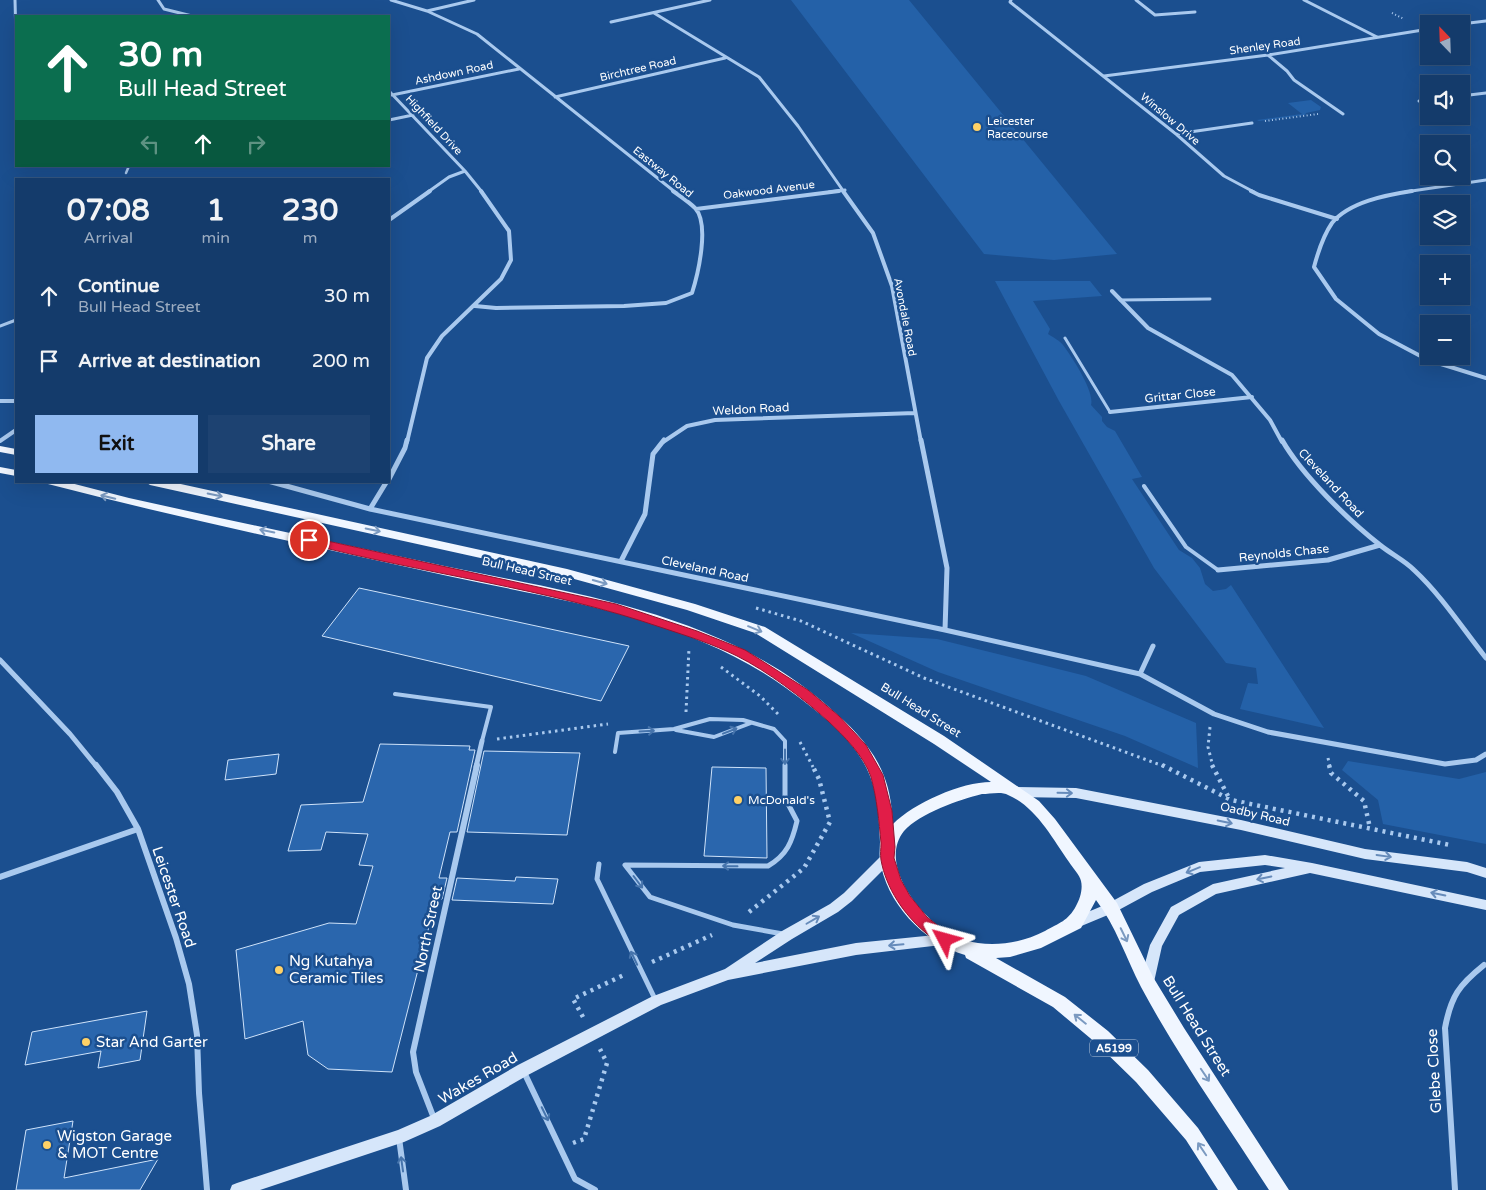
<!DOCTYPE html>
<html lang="en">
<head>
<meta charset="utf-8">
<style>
  body { margin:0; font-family:"Varela Round",sans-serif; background:#1d4271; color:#f1f3f6; height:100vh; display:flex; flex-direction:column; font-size:19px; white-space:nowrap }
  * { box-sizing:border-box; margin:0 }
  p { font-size:16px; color:#9dadc1 }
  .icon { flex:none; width:28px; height:28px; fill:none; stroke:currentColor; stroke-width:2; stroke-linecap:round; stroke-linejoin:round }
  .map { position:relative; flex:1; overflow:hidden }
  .sheet { position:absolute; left:15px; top:178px; width:375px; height:305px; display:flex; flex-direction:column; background:#143b6b; border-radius:0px; box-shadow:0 5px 20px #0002,0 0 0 1px #33557e }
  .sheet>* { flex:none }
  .top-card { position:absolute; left:15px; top:15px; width:375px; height:152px; border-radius:0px; box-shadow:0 5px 20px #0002,0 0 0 1px #33557e; background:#0b6e4f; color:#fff; overflow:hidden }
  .needle { width:32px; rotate:337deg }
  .buttons { position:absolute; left:1420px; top:15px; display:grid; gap:10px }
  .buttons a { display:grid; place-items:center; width:50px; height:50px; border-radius:0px; background:#143b6b; box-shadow:0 5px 20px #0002,0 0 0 1px #33557e; font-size:25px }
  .pin { position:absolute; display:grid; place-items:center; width:42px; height:42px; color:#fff; margin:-21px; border:2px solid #fff; border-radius:50%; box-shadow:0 1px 5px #0007 }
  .me { position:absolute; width:55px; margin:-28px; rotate:309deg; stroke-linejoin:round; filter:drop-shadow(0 0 4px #0008) }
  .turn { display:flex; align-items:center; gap:18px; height:105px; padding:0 20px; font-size:22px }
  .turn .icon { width:65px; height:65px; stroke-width:2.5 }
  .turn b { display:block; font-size:35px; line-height:42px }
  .lanes { display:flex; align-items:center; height:48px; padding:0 20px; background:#0003; justify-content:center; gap:25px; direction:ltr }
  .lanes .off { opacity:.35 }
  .eta { display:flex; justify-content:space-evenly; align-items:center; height:85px; text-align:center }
  .eta b { font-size:30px; font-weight:700; line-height:35px }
  .action { display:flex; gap:10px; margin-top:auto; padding:10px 20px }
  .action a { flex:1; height:58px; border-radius:0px; background:#90b9f0; color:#111; font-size:20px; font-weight:700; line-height:58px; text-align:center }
  .action a+a { background:#1d4271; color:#f1f3f6 }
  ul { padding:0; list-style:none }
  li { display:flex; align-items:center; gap:15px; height:65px; padding:0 20px }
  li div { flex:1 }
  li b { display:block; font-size:19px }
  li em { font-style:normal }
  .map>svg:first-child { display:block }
  .green { fill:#2461a8 }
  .building { fill:#2a66ad; stroke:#cfe3fa }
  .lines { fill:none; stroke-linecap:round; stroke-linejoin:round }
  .path-far2 { stroke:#a9c9ee; stroke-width:2; stroke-dasharray:1 2.5; stroke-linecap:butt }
  .path-far1 { stroke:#a9c9ee; stroke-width:3; stroke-dasharray:2.5 4; stroke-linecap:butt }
  .path { stroke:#a9c9ee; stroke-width:4.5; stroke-dasharray:3 5; stroke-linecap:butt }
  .service-far3 { stroke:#a9c9ee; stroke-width:2.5 }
  .service-far2 { stroke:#a9c9ee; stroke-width:3 }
  .service-far1 { stroke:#a9c9ee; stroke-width:4 }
  .service { stroke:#a9c9ee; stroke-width:5 }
  .minor-far3 { stroke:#a9c9ee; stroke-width:3 }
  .minor-far2 { stroke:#a9c9ee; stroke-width:4 }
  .minor-far1 { stroke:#a9c9ee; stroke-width:5 }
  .minor { stroke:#a9c9ee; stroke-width:6 }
  .secondary { fill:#d6e6fa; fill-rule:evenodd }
  .primary { fill:#f0f6ff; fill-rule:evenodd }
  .oneway { stroke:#7b9ac1 }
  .oneway2 { stroke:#4674ac }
  .oneway3 { stroke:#668bba }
  .route { fill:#e11d48; stroke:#92132f }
  .poi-dot { fill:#ffd166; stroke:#1b4f8f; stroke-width:2 }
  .labels { text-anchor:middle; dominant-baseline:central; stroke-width:5; stroke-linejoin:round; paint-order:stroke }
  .far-street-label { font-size:11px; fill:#fff; stroke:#1b4f8f }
  .far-poi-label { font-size:11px; fill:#fff; stroke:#1b4f8f; text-anchor:start }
  .shield { fill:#1b4f8f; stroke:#bbcadd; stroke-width:1 }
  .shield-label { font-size:11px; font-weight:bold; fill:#fff }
  .street-label { font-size:12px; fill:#fff; stroke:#1b4f8f }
  .poi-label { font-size:12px; fill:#fff; stroke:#1b4f8f; text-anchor:start }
  .near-street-label { font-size:15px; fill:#fff; stroke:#1b4f8f }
  .near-poi-label { font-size:15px; fill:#fff; stroke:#1b4f8f; text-anchor:start }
</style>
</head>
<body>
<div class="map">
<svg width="1486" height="1190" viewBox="0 0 1486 1190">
  <rect width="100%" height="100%" fill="#1b4f8f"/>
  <path class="green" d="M791,0H909L1117,254L1054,260L984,254Z
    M1311,100L1321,107L1320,110L1306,113L1305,115L1259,121L1257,120L1302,114L1288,103Z
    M995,281H1090L1102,296L1033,301L1050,329L1048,334C1053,337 1060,341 1063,345C1072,357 1095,392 1091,405L1102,417V421L1107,427L1115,431L1142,477L1132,479L1179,550L1192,558L1200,568L1205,584L1213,591L1226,589L1231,585L1324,728L1240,709L1248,683L1258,684L1256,668L1226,663L1154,568L1059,401Z
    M851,633L937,639L1086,676L1196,723L1198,768L1125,736L938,672Z
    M1348,761L1459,779L1486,772V844L1383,824L1378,800L1342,770Z"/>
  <path class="building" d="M359,588L476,613L629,646L601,701L322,636Z
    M380,744L470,746L469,750H475L457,832H450L439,878H447L442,899H436L392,1072L328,1069L308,1055L303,1021L245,1039L236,950L329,923L356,924L373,866L359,865L368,834L326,832L321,850L288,851L301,805L363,802Z
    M484,751L580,753L567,835L467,832Z
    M279,754L276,774L225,780L228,760Z
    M712,767L766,768L767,858L704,856Z
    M516,877L558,879L553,904L452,900L457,878L515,881Z
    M147,1011L140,1060L98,1068L101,1051L25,1065L32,1032Z
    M73,1121L64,1178L158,1159L140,1190H16L26,1130Z"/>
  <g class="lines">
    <path class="path-far2" d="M1392,13L1404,19
      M1265,121L1318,114"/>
    <path class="path-far1" d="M756,608L801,621L924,678L1166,767
      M721,667L760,696L778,714
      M686,712L689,648
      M1210,727L1208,747L1213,767
      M497,739L608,724
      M800,742L813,767
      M1328,758L1330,767"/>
    <path class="path" d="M1162,765L1231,800L1450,845
      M1212,765L1230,800
      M1329,765L1331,773L1364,801L1370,828
      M749,912L804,868L830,822L819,779L812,765
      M652,962L712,935
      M583,1017L573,999L626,974
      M573,1143L584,1139L607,1063L600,1049"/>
    <path class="service-far3" d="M126,173L129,166"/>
    <path class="service-far2" d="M1120,300L1210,299
      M0,326L16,320
      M1065,338L1110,412"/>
    <path class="service-far1" d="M1144,486L1186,547L1218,570
      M395,694L491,707L482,741
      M676,730L714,737L751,723
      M615,752L618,733L674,729L710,719L743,720L774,729L785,741V767"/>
    <path class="service" d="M599,864L597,879L655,999
      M783,934L733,925L650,897L625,865L768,866C787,855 792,842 797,821L785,798V765"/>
    <path class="minor-far3" d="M15,0L16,39
      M158,0L164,9L192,16
      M391,0L427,11L477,34L675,192
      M1011,0L1010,2L1176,134L1224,176L1254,192
      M1136,0L1155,15L1195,12
      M1304,0L1377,37
      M427,11L474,0
      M654,13L759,77L798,126L844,192
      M611,22L710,0
      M1461,24L1486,21
      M1268,55L1287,71L1294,80L1343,114
      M1104,76L1268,55L1429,29
      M389,91L465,171L449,177L428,192
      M392,95L519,69
      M1461,96L1486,93
      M555,97L725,58
      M1419,101L1429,100
      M389,120L413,115
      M1176,134L1252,123
      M465,171L482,192
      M829,192L845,190
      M1405,192L1486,180"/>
    <path class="minor-far2" d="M843,191L873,233L892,286L921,442
      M1251,191L1259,195L1337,219
      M1412,191C1386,195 1349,202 1332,223C1323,236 1318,252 1314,267L1336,299L1379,334L1428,360L1486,378
      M696,209L839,191
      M389,220L430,191
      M1112,291L1148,328L1232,375L1270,420L1282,442
      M475,306L496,308L624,306L666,303L692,293C698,274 710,224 695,208C689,202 680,196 673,191
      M0,401H16
      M1110,412L1252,397
      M0,441L16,430
      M407,442L427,358L442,336L501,279L511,260L509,231L481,191
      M663,442L687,426L715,420L915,413"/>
    <path class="minor-far1" d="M921,440L947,568L945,630
      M1282,440C1302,475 1348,520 1380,545C1391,554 1404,560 1414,570C1441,595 1463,629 1486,658
      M389,479L405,448L407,440
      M268,481L370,509L945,630L1140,674L1214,714L1268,732L1445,764L1476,760L1486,754
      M370,509L387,481
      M621,561L645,514L653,454L664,440
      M1218,570L1328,560L1380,545
      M0,660L70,734L97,767
      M1140,674L1153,646
      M476,767L482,741"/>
    <path class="minor" d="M96,765L117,792L138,829L176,938L189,984L197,1035L199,1093L207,1190
      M0,877L138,829
      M523,1070L575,1179L595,1190
      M435,1121L416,1072L413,1052L477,765
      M399,1138L406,1190
      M1455,1190L1445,1028C1451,996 1459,985 1484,965"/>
    <path class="secondary" d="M1017,787L1076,788L1241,820L1365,849L1467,862L1486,868V878L1467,872L1365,859L1241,830L1076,798L1017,797L1013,795L1011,792L1013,789Z
      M887,853L891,854L893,858L891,862L852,901L838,912L792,939L755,963L856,943L945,934L950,936L951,940L950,944L856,955L728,980L661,1005L528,1075L440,1126L404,1142L260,1190H230L232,1185L237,1183L398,1130L430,1116L518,1065L651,997L725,969L782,931L830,904L844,893L883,854Z
      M1265,855L1312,863L1486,900V910L1310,873L1216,894L1179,915L1162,946L1154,982L1152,986L1147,988L1142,986L1140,982L1150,945L1171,907L1213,884L1285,868L1265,865L1200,872L1152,892L1115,912L1079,927L1075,928L1071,927L1069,923L1071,919L1107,904L1144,884L1199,862Z"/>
    <path class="primary" d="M0,446L16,449V455L0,452Z
      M0,467L16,470V476L0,473Z
      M42,481H63L129,498C228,520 327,541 426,562C564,592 720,610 830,708C852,727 874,749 884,776C890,791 892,808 893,824C914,803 961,782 991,782L934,744L755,633L687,610L567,577L150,485L144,481H167L567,569L695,604L765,627L944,736L1039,801L1055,819L1117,903L1153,977L1184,1028L1289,1190H1269C1226,1123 1179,1058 1141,987C1126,958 1116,926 1096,900L1081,928L1041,948L1010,957L996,958L1065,997L1108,1031L1148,1070L1198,1128L1238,1190H1218L1186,1140L1136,1082L1096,1043L1053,1007L966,958L965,955C924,943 885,902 880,859C879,854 880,848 880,842C879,821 878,796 870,776C856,739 816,710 786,688C688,617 563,601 448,576C313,546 178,518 44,483ZM982,794C989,794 1002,791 1008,795C1036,807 1052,838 1069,862C1072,867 1080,875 1081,881C1083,889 1080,899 1076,906C1068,921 1059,923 1045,931C1020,944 990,948 964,940C929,930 875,867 904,831C920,813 959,800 982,794Z"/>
  </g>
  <defs><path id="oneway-shaft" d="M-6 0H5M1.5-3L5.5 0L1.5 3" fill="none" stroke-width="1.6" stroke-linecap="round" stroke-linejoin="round" transform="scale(1.25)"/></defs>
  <g class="oneway">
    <use href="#oneway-shaft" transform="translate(215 495) rotate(12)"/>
    <use href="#oneway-shaft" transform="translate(108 497) rotate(-166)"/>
    <use href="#oneway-shaft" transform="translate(373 530) rotate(12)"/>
    <use href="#oneway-shaft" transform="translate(267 531) rotate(-168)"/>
    <use href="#oneway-shaft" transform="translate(600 582) rotate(16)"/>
    <use href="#oneway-shaft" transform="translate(755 629) rotate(22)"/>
    <use href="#oneway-shaft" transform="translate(1124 935) rotate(64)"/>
    <use href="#oneway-shaft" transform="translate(1080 1019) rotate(-141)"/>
    <use href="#oneway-shaft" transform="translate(1205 1075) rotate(56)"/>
    <use href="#oneway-shaft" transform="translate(1202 1149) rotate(-124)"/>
  </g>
  <g class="oneway2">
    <use href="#oneway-shaft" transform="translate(647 731) rotate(-3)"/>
    <use href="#oneway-shaft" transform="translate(730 731) rotate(-21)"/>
    <use href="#oneway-shaft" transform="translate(785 757) rotate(90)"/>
    <use href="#oneway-shaft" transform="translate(730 866) rotate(-179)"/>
    <use href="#oneway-shaft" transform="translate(638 882) rotate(53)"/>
    <use href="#oneway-shaft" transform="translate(634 958) rotate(-115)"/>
    <use href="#oneway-shaft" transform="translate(545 1114) rotate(64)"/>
    <use href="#oneway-shaft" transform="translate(402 1164) rotate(-98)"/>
  </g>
  <g class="oneway3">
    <use href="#oneway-shaft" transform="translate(1065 793) rotate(1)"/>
    <use href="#oneway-shaft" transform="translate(1225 822) rotate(12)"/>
    <use href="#oneway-shaft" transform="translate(1384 856) rotate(8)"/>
    <use href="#oneway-shaft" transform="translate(1193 870) rotate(158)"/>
    <use href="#oneway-shaft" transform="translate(1264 878) rotate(168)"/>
    <use href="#oneway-shaft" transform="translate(1438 894) rotate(-168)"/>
    <use href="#oneway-shaft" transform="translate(813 920) rotate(-30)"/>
    <use href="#oneway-shaft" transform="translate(896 945) rotate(175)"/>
  </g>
  <path class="route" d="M309,537L616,604L697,631L745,650L808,690L839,716L866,745L883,775L892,811L895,847L894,858L901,880L910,896L927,917L950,935L952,940L950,945C940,948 933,939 926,933C904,915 886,888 881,860C880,854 881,849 881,843C879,821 877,799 871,777C864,756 844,736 828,721C803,698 767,671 737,656C713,644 687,636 663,628C547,588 424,574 305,543L304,540Z"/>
  <g class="poi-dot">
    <circle cx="977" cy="127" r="5"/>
    <circle cx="738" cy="800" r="5"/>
    <circle cx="279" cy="970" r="5"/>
    <circle cx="86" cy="1042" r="5"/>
    <circle cx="47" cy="1145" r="5"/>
  </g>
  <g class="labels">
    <g class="far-street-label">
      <text transform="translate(1265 46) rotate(-8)">Shenley Road</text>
      <text transform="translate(638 69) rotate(-13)">Birchtree Road</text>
      <text transform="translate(454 73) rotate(-12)">Ashdown Road</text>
      <text transform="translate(1170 119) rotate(40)">Winslow Drive</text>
      <text transform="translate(434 125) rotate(47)">Highfield Drive</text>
      <text transform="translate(663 172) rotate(39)">Eastway Road</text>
      <text transform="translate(769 190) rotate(-7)">Oakwood Avenue</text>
      <text transform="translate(905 317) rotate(79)">Avondale Road</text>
    </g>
    <g class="far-poi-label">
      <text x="987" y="121">Leicester<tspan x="987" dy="13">Racecourse</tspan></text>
    </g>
    <rect class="shield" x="1090" y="1039.5" width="48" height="17" rx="4"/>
    <g class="shield-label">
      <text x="1114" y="1048">A5199</text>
    </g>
    <g class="street-label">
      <text transform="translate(1180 395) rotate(-6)">Grittar Close</text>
      <text transform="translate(751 409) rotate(-3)">Weldon Road</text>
      <text transform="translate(1331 483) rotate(47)">Cleveland Road</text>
      <text transform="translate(1284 553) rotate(-6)">Reynolds Chase</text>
      <text transform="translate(705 569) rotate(12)">Cleveland Road</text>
      <text transform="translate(527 571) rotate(13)">Bull Head Street</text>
      <text transform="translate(921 710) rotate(32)">Bull Head Street</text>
      <text transform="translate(1255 814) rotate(13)">Oadby Road</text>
    </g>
    <g class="poi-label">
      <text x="748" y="800">McDonald's</text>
    </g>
    <g class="near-street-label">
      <text transform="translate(174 897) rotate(71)">Leicester Road</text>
      <text transform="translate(428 929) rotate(-78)">North Street</text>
      <text transform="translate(1197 1026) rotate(58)">Bull Head Street</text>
      <text transform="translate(1434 1071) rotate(-93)">Glebe Close</text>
      <text transform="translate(478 1078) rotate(-30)">Wakes Road</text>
    </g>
    <g class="near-poi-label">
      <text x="289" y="961">Ng Kutahya<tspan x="289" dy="17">Ceramic Tiles</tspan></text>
      <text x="96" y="1042">Star And Garter</text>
      <text x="57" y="1136">Wigston Garage<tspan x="57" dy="17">&amp; MOT Centre</tspan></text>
    </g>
  </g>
</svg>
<div class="buttons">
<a><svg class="needle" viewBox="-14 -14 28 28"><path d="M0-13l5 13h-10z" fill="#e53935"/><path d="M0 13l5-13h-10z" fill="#9dadc1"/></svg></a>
<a><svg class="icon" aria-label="sound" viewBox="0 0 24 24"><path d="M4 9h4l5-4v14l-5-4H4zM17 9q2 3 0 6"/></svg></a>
<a><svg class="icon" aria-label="search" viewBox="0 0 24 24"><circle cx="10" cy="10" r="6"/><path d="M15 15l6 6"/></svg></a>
<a><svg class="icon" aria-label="layers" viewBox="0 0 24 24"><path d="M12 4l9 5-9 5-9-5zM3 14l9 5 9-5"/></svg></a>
<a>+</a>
<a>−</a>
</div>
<div class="pin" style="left:309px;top:540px;background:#d93025"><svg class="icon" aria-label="arrive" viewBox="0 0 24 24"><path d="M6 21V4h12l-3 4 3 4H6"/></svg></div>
<svg class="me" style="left:945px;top:940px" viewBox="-20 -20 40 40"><path d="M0-17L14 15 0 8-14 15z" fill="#e11d48" stroke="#fff" stroke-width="4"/></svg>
<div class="top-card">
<div class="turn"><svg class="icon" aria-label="ahead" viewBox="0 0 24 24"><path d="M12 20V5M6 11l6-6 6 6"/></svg><div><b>30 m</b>Bull Head Street</div></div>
<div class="lanes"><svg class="icon off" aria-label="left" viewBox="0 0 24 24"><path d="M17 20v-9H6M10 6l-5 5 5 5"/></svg><svg class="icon" aria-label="ahead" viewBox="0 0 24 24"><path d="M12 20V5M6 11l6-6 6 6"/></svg><svg class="icon off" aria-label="right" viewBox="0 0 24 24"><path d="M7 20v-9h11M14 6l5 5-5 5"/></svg></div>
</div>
<section class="sheet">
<div class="eta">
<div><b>07:08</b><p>Arrival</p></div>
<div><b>1</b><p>min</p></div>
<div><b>230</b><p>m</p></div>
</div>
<ul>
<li><svg class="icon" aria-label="ahead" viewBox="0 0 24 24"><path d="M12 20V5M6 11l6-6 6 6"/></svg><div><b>Continue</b><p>Bull Head Street</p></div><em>30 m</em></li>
<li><svg class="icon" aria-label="arrive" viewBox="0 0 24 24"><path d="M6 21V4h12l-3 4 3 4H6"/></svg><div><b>Arrive at destination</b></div><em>200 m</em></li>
</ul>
<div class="action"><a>Exit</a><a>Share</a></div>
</section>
</div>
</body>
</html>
